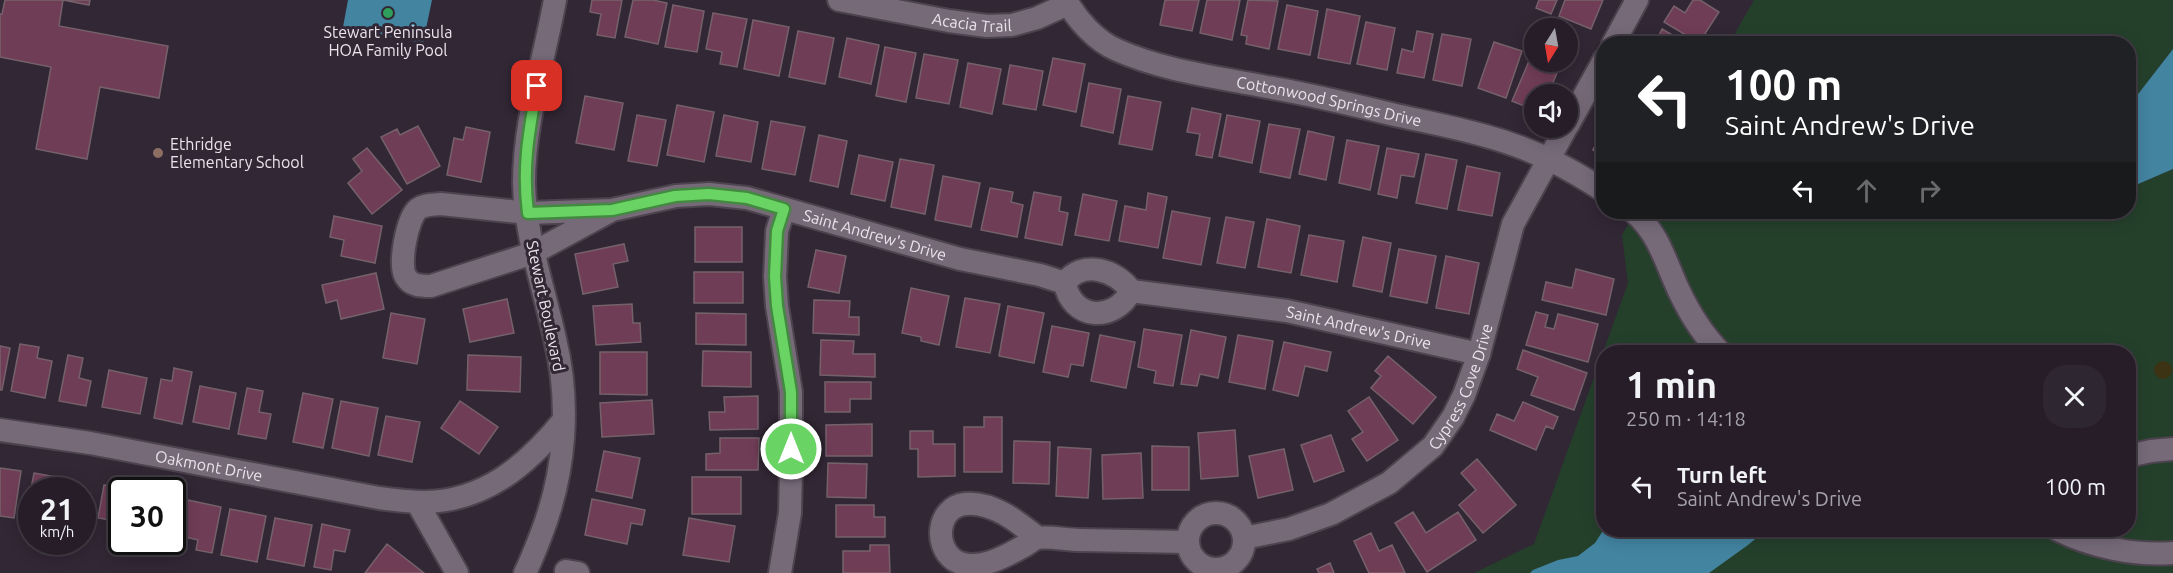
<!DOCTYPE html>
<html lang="en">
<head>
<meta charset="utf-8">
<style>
  body { margin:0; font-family:Ubuntu,sans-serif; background:#2e2630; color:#f1f3f6; height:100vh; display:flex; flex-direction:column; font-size:22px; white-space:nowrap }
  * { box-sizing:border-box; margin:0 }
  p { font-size:20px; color:#a4a2a8 }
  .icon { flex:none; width:33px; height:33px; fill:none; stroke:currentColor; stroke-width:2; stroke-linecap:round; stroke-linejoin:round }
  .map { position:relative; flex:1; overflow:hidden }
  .sheet { position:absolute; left:1596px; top:345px; width:540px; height:192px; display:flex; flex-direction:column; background:#261d28; border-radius:24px; box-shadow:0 3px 15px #0003,0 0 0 2px #423b45 }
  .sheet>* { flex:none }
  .guide { position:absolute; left:1596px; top:36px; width:540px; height:183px; border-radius:24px; box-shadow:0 3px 15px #0003,0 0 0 2px #423b45; background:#202124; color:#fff; overflow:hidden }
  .needle { width:39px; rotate:191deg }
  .fabs { position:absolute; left:1524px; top:18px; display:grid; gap:12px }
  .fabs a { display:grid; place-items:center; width:54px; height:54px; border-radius:50%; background:#261d28; box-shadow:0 3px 15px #0003,0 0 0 2px #423b45; font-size:30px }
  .speed { position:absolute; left:18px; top:477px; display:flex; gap:12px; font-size:30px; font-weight:700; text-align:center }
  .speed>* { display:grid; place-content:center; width:78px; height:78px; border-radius:50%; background:#261d28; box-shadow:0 3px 15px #0003,0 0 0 2px #423b45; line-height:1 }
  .speed small { font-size:15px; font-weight:400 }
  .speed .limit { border:3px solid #111; border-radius:9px; background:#fff; color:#111 }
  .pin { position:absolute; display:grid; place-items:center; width:51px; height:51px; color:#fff; margin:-26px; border-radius:12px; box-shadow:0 3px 9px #0006 }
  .me { position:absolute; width:66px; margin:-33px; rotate:0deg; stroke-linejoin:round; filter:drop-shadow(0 0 4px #0008) }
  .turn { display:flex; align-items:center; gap:21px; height:126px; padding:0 30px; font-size:27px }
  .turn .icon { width:78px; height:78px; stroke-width:2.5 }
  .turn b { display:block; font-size:42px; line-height:51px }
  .lanes { display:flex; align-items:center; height:57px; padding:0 30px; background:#0003; justify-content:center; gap:30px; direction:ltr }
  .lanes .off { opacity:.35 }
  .round { display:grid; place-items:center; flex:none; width:63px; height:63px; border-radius:24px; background:#2e2630 }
  .headline { display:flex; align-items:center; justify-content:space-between; height:102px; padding:0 30px }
  h1 { font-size:36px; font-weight:600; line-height:45px }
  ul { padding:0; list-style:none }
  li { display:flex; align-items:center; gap:18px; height:78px; padding:0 30px }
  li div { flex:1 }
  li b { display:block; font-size:22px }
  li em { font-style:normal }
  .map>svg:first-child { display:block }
  .green { fill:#24402b; fill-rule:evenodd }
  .sand { fill:#3b3313 }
  .water { fill:#4384a1 }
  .building { fill:#703d57; stroke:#75616a; stroke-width:1.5 }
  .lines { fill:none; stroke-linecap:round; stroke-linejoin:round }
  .minor-casing { stroke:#4c434e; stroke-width:26 }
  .minor { stroke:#766a79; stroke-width:22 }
  .route-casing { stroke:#448941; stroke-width:15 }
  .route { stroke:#69d364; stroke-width:10 }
  .leisure-dot { fill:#2e9e5b; stroke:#322735; stroke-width:2 }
  .education-dot { fill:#8d6e63; stroke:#322735; stroke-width:2 }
  .labels { text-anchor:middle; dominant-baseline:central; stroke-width:6; stroke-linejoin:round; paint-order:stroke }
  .street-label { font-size:16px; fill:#eae3ec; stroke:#322735 }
  .poi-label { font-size:16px; fill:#eae3ec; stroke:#322735 }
</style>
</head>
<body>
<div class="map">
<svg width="2173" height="573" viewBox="0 0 2173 573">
  <rect width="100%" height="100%" fill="#322735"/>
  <path class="green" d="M1754,0H2173V49L2135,98L2129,104L2128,44H1729Z
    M2173,169V573H1474L1534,544L1628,283L1622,235L1635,212H2128L2129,188ZM1604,352H2128V530H1604Z"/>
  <path class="sand" d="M2154 370a9 9 0 1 1 18 0a9 9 0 1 1-18 0Z"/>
  <path class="water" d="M348,0H432L423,43L343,27Z
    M2173,49V169L2129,188V104L2135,98Z
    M1604,529V530H1766L1748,545L1709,573H1530L1533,570L1558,560L1578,556L1595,543Z"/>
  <path class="building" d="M5,0H90L89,5L63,0L59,26L168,46L159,98L100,87L87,159L36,149L51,67L0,57V14H2Z
    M592,0H622L615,38L597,35L601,14L590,12Z
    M633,0H653L667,3L658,44L625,37Z
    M1165,0H1199L1192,31L1160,25Z
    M1207,0H1240L1232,40L1200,33Z
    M1248,0L1278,1L1269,49L1246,44L1247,36L1241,35Z
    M1539,0H1557L1551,14L1536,8Z
    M1565,0H1603L1591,29L1559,16Z
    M1693,0H1700L1719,12L1699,43L1664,22L1674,6L1685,13Z
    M673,5L704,11L697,52L665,47Z
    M1287,5L1318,11L1310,55L1278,49Z
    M1327,9L1360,16L1350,64L1318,58Z
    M713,13L747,19L737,67L720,64L722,52L706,49Z
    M753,20L789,27L779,76L744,69Z
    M1366,22L1395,28L1387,70L1357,64Z
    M1662,29L1688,44H1655Z
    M798,31L834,38L825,84L789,77Z
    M1417,31L1433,34L1424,78L1397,73L1402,49L1413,52Z
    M1442,34L1471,39L1462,86L1433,80Z
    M847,38L879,45L871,84L839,77Z
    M1494,42L1522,51L1506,98L1478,88Z
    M885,47L916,53L906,102L876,96Z
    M924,54L958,60L949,104L916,98Z
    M1532,54L1534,56V62H1549L1560,66L1548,94H1534V110L1512,101Z
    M1053,58L1085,64L1076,112L1043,105Z
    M968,63L1001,69L992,114L960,107Z
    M1010,65L1043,71L1036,110L1003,104Z
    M1089,83L1121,89L1113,133L1081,126Z
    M585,96L623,103L614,150L576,143Z
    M1128,96L1161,102L1152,150L1119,144Z
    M677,105L714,112L704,162L667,155Z
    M1192,108L1221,114L1212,158L1196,155L1200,134L1187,132Z
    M637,115L666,120L657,166L628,161Z
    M724,115L758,122L751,162L716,156Z
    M1227,115L1260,121L1252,163L1219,156Z
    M771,121L805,127L795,175L762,169Z
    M1269,124L1300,129L1290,178L1260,172Z
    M418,126L440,166L407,184L381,137L397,129L400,135Z
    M466,127L490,132L481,182L447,175L454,138L463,140Z
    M1308,131L1334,137L1326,180L1299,174Z
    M1602,132L1604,133V156L1593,150Z
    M819,135L847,141L838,187L810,181Z
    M1347,140L1379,146L1370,190L1339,183Z
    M367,148L402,190L372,214L348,183L362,171L353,159Z
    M1387,148L1419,154L1414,177L1401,175L1397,198L1378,194Z
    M1426,154L1457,160L1447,209L1416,203Z
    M859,155L893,162L885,201L851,194Z
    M900,159L934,165L925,214L891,207Z
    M1467,166L1500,173L1492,216L1458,210Z
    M943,176L980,183L971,227L935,220Z
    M990,188L1013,192L1011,202L1023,205L1017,237L981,230Z
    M1034,192L1061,197L1059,211L1068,213L1062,245L1025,238Z
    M1148,193L1167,197L1158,248L1119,241L1125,206L1146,210Z
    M1083,194L1117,201L1109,241L1075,235Z
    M1172,211L1210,218L1201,265L1163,258Z
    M334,216L382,226L375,263L341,256L344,240L330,237Z
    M1226,217L1254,222L1245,268L1217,263Z
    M1267,219L1300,226L1291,273L1258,267Z
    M695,227H742V262H695Z
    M1309,235L1344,241L1337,282L1301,275Z
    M1363,237L1391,243L1382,292L1353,286Z
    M624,244L628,261L613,264L618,287L583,294L575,254Z
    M1399,249L1436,256L1427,303L1390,296Z
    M816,250L846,256L839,293L808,287Z
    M1446,256L1479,263L1469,314L1436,308Z
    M1576,269L1614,279L1606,315L1542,300L1546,282L1572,288Z
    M694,272H743V303H694Z
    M376,273L384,309L341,319L337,300L326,303L322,285Z
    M911,288L949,296L939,345L921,341V337L902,333Z
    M965,298L1000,304L990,353L956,347Z
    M507,299L514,333L470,342L463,309Z
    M814,300L850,301L849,317H859V335L813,333Z
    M632,304L633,323H640L641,342L596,345L593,306Z
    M1008,306L1044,313L1034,363L999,356Z
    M1536,312L1548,315L1545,327L1554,329L1558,314L1598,324L1588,362L1526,345Z
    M391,313L425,319L417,364L383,358Z
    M696,313L746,314V345L696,344Z
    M1052,326L1089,333L1083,366L1071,364L1068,377L1043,372Z
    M1144,329L1182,335L1173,386L1154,383L1156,371L1138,367Z
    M1191,330L1226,337L1218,378L1200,374L1197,386L1181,384Z
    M1100,335L1135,342L1126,388L1091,381Z
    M1238,335L1273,341L1265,389L1229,382Z
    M821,340L854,341L853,354H875V377L820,375Z
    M1284,342L1331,352L1327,371L1305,366L1298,396L1273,390Z
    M20,344L39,347L37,358L52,361L45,398L11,391Z
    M0,346L10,348L2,390H0Z
    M1523,350L1587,373L1574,410L1531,395L1538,377L1517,369Z
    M703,351L751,352V387L702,386Z
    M600,352H647V395L600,394Z
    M68,355L83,358L79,378L91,381L86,406L59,401Z
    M468,355L521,357L520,392L467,390Z
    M1388,356L1436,397L1413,424L1371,388L1381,376L1375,371Z
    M174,368L192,372L182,424L154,418L161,379L172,381Z
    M109,370L147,378L140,414L102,407Z
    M825,382H871V399H850V412H825Z
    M200,386L236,393L229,429L193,422Z
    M247,388L263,391L259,412L271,414L266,439L238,434Z
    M303,393L333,399L323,448L293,442Z
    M758,396V429L710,430L709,412H725L724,397Z
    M1369,397L1398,440L1367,461L1352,439L1363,432L1348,411Z
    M652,400L654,434L602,437L600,403Z
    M341,401L378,408L369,456L332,448Z
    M460,401L498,427L479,454L441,428Z
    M1523,402L1558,417L1553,429L1546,426L1536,450L1490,430L1497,414L1514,421Z
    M386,416L420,422L412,462L378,455Z
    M984,417H1002V472H964V427H984Z
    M872,424V456H826V425Z
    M1235,430L1238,476L1201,479L1198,433Z
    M910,431H933V444H955V476L918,477V449H910Z
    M1331,435L1344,471L1314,482L1301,445Z
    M720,438H759L758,470H706V454L720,453Z
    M1014,441L1050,442L1049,484L1013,483Z
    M1152,446L1189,447V490H1152Z
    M1058,447L1091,449L1088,498L1056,496Z
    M1284,449L1293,490L1258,498L1249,456Z
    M604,451L640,458L632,498L596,491Z
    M1141,453L1143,498L1103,499L1102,455Z
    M1477,459L1516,505L1483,533L1459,505L1476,490L1461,473Z
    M828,463L867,464L866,498L827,497Z
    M0,468L21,471L14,518L0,516Z
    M34,473L68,479L66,490H32V522L25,520Z
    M692,477H741V514H692Z
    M104,485L133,490H122V534L108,531L110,520L98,518Z
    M592,499L645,510L642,525L631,523L627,544L585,535Z
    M188,500L221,507L212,553L196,550L198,540L181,536Z
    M836,505H874V517H885V537H836Z
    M230,509L266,516L257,562L221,555Z
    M1413,512L1426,533L1458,512L1476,540L1427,572L1395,523Z
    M275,518L312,525L304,566L267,559Z
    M689,518L735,526L729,562L683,555Z
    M322,524L350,530L345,552L334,550L331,570L314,567Z
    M1371,533L1379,551L1392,545L1405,573H1369L1354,541Z
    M387,544L424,573H365Z
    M870,545H889L890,573H843V551H870Z
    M1330,563L1334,573H1319L1317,569Z"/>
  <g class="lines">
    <g class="minor-casing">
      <g id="minor">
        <path id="s1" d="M839,0L949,21L987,26L1012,25L1037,18L1068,4"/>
        <path id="s2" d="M1066,0C1077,20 1096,41 1117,50C1164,71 1217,77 1267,87C1309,94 1350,104 1391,114C1444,126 1499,135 1548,159C1567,168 1586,179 1604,191"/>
        <path d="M1613,44L1637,0"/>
        <path d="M1568,125L1604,60"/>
        <path id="s3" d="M612,210L533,253L431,286C421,286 411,286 406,277C398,266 407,218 418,209C425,204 433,205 441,204L528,213L612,210L676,196L709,194L747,198L960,259L1040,275L1065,283"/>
        <path d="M1634,212C1659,234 1665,261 1679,291C1689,312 1703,335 1720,352"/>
        <path id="s4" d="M1131,291C1113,324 1071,319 1065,283C1082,259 1117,270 1131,291L1287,311L1479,354"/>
        <path id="s5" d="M0,430L90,443L379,498C394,500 410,502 425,502C485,501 527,465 563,421"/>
        <path d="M2128,456L2151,451L2173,449"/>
        <path d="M417,502L457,573"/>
        <circle cx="1216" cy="541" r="28"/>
        <path d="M2058,530C2092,547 2135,556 2173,553"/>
        <path d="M1038,538C1018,522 992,501 965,504C938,507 933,545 954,560C975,573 1003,558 1022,547C1027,545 1033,539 1038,538C1048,536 1068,540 1079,540C1115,541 1152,541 1188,542"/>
        <path id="s6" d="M1244,538L1289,529L1331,514L1389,483L1433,446L1453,417L1464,395L1479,354L1513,224L1566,128"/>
        <path d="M566,571L578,573"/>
        <path d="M525,573C531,561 536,548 541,535C565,473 571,405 555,339C544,288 525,236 524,183C524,122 544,60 555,0"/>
        <path d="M780,573L790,513L791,468V392L777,306L775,277L777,231L784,209"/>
      </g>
    </g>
    <use href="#minor" class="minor"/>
  </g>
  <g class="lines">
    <g class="route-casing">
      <path id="route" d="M537,86C529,131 522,167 528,213L612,210L675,196L709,194L747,198L784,209L777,231L775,277L777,306L791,392V449"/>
    </g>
    <use href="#route" class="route"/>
  </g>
  <circle class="leisure-dot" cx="388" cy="13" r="6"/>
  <circle class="education-dot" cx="158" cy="153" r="6"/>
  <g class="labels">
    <g class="street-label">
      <text stroke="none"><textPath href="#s1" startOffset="135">Acacia Trail</textPath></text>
      <text stroke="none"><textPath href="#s2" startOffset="291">Cottonwood Springs Drive</textPath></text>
      <text stroke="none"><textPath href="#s3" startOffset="762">Saint Andrew's Drive</textPath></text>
      <text transform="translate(546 306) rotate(78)">Stewart Boulevard</text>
      <text stroke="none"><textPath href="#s4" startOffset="399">Saint Andrew's Drive</textPath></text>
      <text stroke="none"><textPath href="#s6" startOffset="280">Cypress Cove Drive</textPath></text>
      <text stroke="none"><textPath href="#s5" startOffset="212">Oakmont Drive</textPath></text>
    </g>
    <g class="poi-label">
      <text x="388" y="32">Stewart Peninsula<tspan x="388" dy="18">HOA Family Pool</tspan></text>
      <text x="170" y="144" text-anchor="start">Ethridge<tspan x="170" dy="18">Elementary School</tspan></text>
    </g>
  </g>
</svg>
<div class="fabs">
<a><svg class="needle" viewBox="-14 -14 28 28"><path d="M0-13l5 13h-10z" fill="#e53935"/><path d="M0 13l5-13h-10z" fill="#a4a2a8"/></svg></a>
<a><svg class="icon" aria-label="sound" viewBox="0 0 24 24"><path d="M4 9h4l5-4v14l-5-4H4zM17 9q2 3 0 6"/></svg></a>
</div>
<div class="speed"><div>21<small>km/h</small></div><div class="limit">30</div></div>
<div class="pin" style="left:537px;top:86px;background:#d93025"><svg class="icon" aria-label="arrive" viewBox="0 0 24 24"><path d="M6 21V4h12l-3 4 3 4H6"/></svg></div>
<svg class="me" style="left:791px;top:449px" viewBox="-20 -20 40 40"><circle r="17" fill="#69d364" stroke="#fff" stroke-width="3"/><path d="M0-11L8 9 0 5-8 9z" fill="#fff"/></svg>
<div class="guide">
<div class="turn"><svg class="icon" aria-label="left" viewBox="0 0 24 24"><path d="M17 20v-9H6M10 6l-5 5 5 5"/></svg><div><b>100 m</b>Saint Andrew's Drive</div></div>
<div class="lanes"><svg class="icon" aria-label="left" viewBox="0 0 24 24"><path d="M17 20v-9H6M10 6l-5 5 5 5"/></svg><svg class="icon off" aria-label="ahead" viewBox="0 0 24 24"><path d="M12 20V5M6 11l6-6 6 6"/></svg><svg class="icon off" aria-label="right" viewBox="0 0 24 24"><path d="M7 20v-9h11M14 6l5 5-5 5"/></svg></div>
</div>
<section class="sheet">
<div class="headline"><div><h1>1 min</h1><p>250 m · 14:18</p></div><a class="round"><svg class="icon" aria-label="close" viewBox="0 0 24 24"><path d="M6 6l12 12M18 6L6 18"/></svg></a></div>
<ul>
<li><svg class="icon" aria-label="left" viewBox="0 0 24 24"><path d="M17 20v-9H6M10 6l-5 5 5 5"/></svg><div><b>Turn left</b><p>Saint Andrew's Drive</p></div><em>100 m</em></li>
</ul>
</section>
</div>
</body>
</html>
